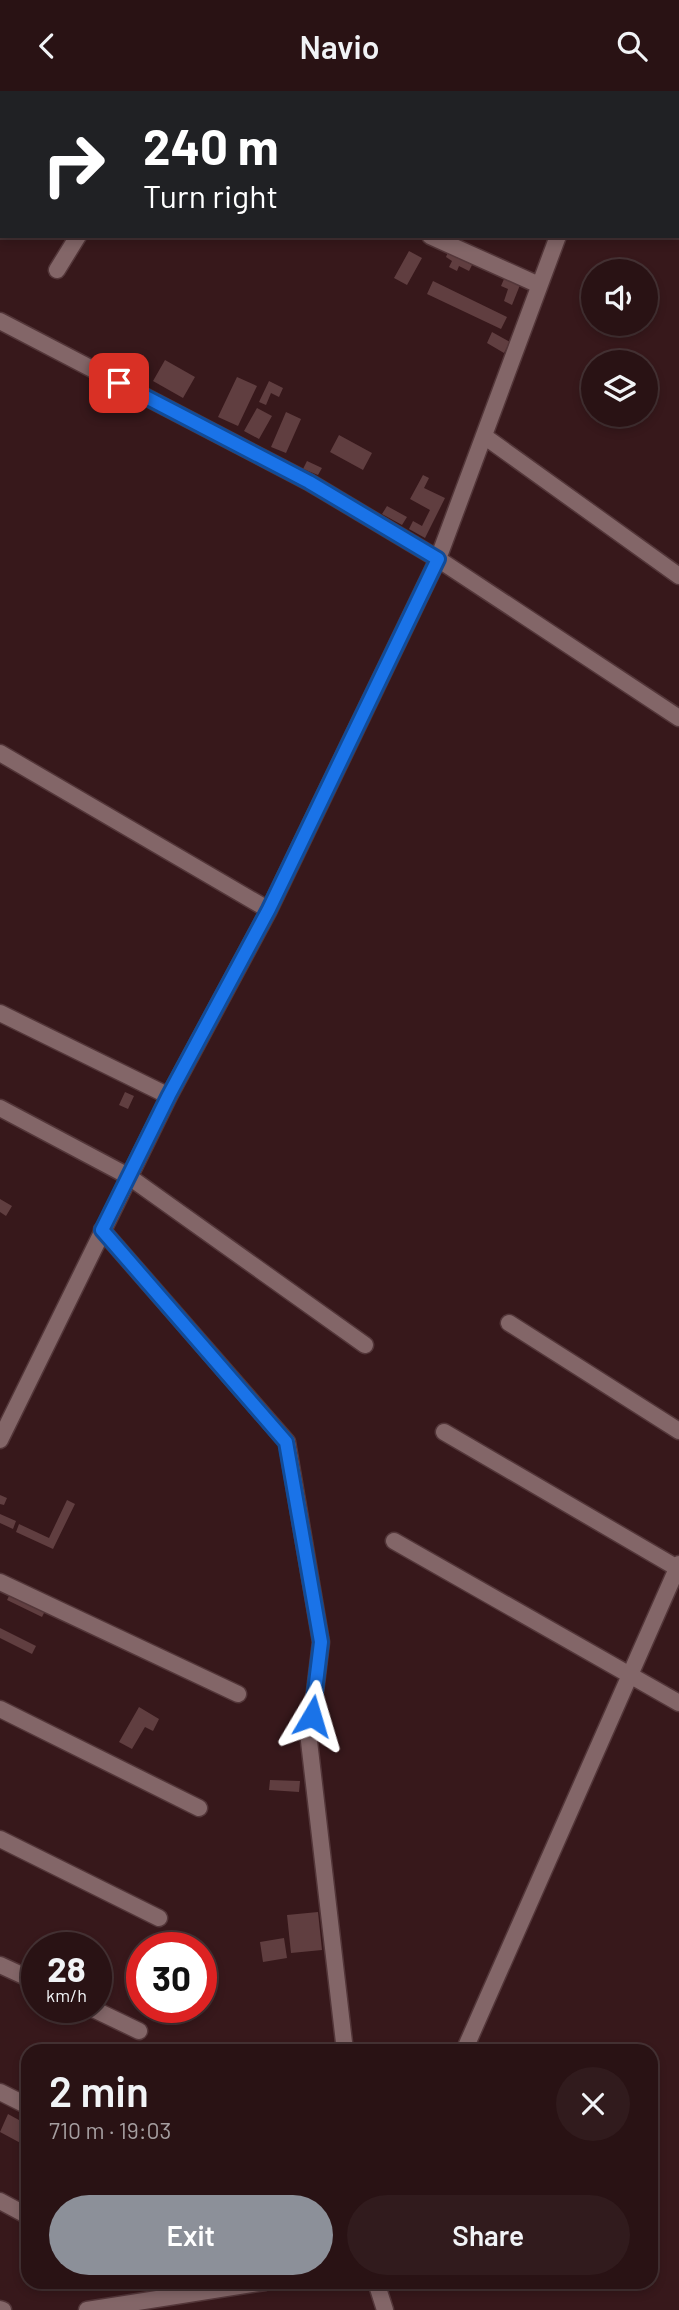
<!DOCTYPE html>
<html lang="en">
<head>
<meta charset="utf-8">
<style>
  body { margin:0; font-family:Barlow,sans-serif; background:#311b1d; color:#f1f3f6; height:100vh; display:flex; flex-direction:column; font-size:26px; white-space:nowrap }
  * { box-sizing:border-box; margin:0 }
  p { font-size:23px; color:#a59ea0 }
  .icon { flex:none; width:38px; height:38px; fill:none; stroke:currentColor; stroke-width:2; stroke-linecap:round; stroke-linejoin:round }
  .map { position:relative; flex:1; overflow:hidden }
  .details { position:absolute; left:21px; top:1953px; width:637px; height:245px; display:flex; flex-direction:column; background:#291214; border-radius:21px; box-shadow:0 4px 10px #0003,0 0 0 2px #453234 }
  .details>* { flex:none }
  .guide { position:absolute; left:0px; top:0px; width:679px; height:147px; box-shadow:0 4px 10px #0003,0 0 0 2px #453234; background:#202124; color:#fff; overflow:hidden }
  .tools { position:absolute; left:581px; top:168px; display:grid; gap:14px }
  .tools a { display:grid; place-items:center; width:77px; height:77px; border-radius:50%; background:#291214; box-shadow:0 4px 10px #0003,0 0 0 2px #453234; font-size:35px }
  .speed { position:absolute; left:21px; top:1841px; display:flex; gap:14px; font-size:35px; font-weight:700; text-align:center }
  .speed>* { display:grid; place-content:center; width:91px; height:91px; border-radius:50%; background:#291214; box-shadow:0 4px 10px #0003,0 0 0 2px #453234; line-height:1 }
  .speed small { font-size:18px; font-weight:400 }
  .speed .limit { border:10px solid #d22; background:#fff; color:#111 }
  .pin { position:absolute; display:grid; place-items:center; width:60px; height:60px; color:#fff; margin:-30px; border-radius:14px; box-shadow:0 4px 10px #0006 }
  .me { position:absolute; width:77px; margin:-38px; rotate:7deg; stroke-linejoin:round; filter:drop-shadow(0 0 5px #0008) }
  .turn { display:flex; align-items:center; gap:24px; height:147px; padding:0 28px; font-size:32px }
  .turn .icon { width:91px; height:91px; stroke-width:2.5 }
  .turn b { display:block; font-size:49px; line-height:60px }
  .round { display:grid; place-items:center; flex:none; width:74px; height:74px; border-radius:37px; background:#311b1d }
  .headline { display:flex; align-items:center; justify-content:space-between; height:119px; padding:0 28px }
  h1 { font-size:42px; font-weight:600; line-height:52px }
  .action { display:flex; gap:14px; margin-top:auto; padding:14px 28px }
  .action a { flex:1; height:80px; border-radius:42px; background:#8c9099; color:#fff; font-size:28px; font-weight:600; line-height:80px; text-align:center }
  .action a+a { background:#311b1d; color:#f1f3f6 }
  header { display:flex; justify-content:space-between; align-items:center; height:91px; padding:0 28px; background:#291214; font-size:32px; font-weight:600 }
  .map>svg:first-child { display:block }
  .building { fill:#603e40 }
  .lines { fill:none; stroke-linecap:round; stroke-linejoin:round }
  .street-casing { stroke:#533639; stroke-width:19 }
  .street { stroke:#836668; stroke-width:16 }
  .route-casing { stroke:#114b97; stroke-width:18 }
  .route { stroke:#1a73e8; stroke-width:12 }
</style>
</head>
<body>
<header><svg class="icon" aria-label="back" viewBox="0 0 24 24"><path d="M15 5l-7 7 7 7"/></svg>Navio<svg class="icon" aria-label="search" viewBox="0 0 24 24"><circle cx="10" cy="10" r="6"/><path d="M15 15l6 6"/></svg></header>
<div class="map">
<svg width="679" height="2219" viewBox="0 0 679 2219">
  <rect width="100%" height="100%" fill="#37181b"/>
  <path class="building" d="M409,160L422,167L407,194L394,187Z
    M448,161L472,174L469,180L459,175L457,180L449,176L452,170L446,166Z
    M504,188L520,194L512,214L504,210L508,198L501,195Z
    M433,190L507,226L501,238L427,203Z
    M492,241L510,251L504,262L487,252Z
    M165,269L195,286L183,307L153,290Z
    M237,286L257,295L238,335L218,326Z
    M269,290L283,297L279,306L271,302L266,314L259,311Z
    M257,317L272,325L259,348L244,340Z
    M286,321L301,328L286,362L271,356Z
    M339,344L372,362L363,379L330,361Z
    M307,370L322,377L318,384L303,378Z
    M423,384L429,387L424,397L445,407L425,447L409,438L413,430L422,435L430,419L410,408Z
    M387,415L407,426L402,434L382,423Z
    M125,1001L134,1005L128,1018L119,1014Z
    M0,1108L12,1115L6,1125L0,1121Z
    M0,1404L7,1407L4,1414L0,1413Z
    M67,1409L75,1413L53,1458L16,1441L19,1433L49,1447Z
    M0,1423L16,1430L13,1438L0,1432Z
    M11,1501L46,1518L42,1526L7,1509Z
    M0,1537L36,1555L32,1563L0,1547Z
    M139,1616L159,1628L153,1640L145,1636L132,1658L119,1651Z
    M270,1689L300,1690L299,1701L269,1699Z
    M318,1821L322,1859L291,1862L287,1824Z
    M284,1847L287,1867L263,1871L260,1851Z
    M8,2023L28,2034V2056L0,2041Z"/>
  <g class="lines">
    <g class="street-casing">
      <path id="street" d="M383,0L387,2
        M173,2L175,0
        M608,2L609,0
        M430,145L539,194
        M57,179L78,145
        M0,230L309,391L438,468L679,627
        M484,345L679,485
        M0,662L269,819
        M0,922L169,1005
        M0,1017L128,1085L365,1254
        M102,1139L287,1351L321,1551L309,1650L345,1960
        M509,1232L679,1340
        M444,1341L679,1478
        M0,1349L169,1005L269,819L438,468L558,145
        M394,1450L679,1612
        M0,1491L238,1603
        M0,1618L199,1717
        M0,1748L159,1827
        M0,1874L37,1891
        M89,1916L139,1940
        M464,1960L679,1473
        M0,2001L28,2015
        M0,2110L28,2125
        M376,2191L385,2219
        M0,2218L3,2219
        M87,2219L265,2191"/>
    </g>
    <use href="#street" class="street"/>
  </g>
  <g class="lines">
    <g class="route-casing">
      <path id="route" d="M119,292L309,391L438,468L269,818L169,1004L102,1139L286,1351L321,1551L312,1625"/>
    </g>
    <use href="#route" class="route"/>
  </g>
</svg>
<div class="tools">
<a><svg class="icon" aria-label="sound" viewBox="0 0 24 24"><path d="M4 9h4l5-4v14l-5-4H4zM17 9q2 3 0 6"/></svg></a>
<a><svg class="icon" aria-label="layers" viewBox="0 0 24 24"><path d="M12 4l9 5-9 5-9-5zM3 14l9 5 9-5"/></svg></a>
</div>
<div class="speed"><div>28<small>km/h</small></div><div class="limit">30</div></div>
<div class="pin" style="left:119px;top:292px;background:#d93025"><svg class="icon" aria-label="arrive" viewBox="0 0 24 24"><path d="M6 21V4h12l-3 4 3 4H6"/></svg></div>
<svg class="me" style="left:312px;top:1625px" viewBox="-20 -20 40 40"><path d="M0-17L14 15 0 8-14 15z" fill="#1a73e8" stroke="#fff" stroke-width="4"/></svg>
<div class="guide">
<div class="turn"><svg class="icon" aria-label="right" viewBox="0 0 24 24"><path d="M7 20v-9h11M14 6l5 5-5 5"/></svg><div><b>240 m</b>Turn right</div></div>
</div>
<section class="details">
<div class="headline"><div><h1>2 min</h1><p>710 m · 19:03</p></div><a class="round"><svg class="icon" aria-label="close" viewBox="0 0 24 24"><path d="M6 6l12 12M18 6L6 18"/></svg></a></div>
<div class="action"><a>Exit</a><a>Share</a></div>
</section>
</div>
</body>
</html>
